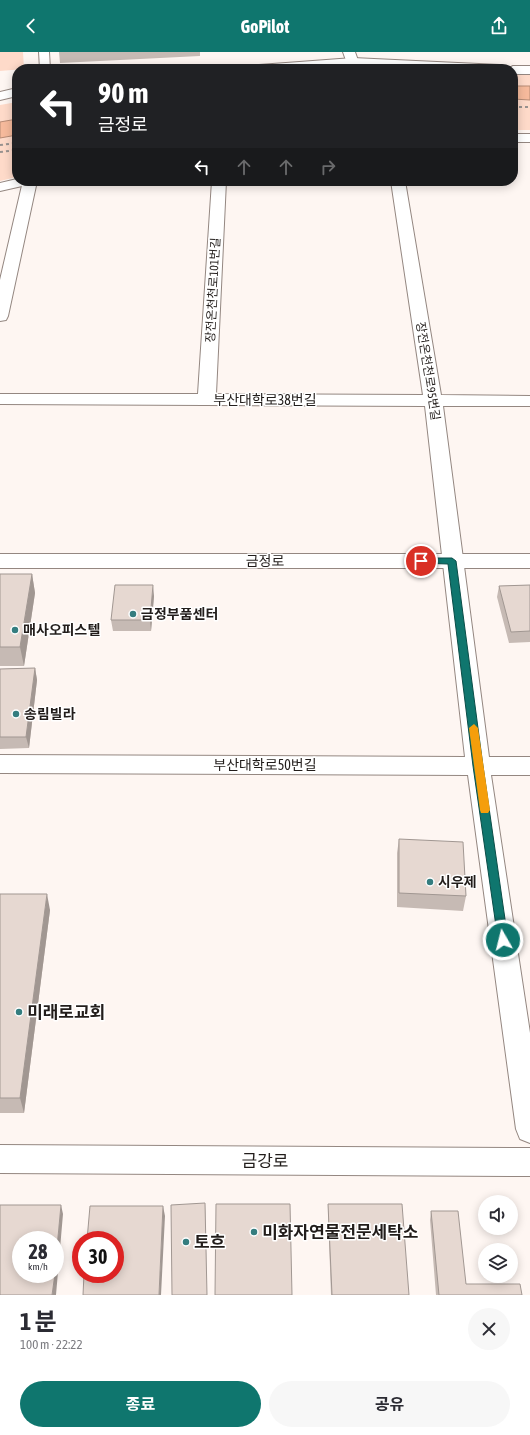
<!DOCTYPE html>
<html lang="ko">
<head>
<meta charset="utf-8">
<style>
  body { margin:0; font-family:"Asap Condensed","Noto Sans KR",sans-serif; background:#f7f7f7; color:#2b2b33; height:100vh; display:flex; flex-direction:column; font-size:15px; white-space:nowrap }
  * { box-sizing:border-box; margin:0 }
  p { font-size:13px; color:#7c7c81 }
  .icon { flex:none; width:22px; height:22px; fill:none; stroke:currentColor; stroke-width:2; stroke-linecap:round; stroke-linejoin:round }
  .map { position:relative; height:1243px; overflow:hidden }
  .details { display:flex; flex-direction:column; background:#fff; flex:1 }
  .details>* { flex:none }
  .guide { position:absolute; left:12px; top:12px; width:506px; height:122px; border-radius:16px; box-shadow:0 2px 10px #0003; background:#202124; color:#fff; overflow:hidden }
  .controls { position:absolute; left:478px; top:1143px; display:grid; gap:8px }
  .controls a { display:grid; place-items:center; width:40px; height:40px; border-radius:50%; background:#fff; box-shadow:0 2px 10px #0003; font-size:20px }
  .speed { position:absolute; left:12px; top:1179px; display:flex; gap:8px; font-size:20px; font-weight:700; text-align:center }
  .speed>* { display:grid; place-content:center; width:52px; height:52px; border-radius:50%; background:#fff; box-shadow:0 2px 10px #0003; line-height:1 }
  .speed small { font-size:10px; font-weight:400 }
  .speed .limit { border:6px solid #d22; background:#fff; color:#111 }
  .pin { position:absolute; display:grid; place-items:center; width:34px; height:34px; color:#fff; margin:-17px; border:2px solid #fff; border-radius:50%; box-shadow:0 1px 4px #0007 }
  .me { position:absolute; width:44px; margin:-22px; rotate:352deg; stroke-linejoin:round; filter:drop-shadow(0 0 3px #0008) }
  .turn { display:flex; align-items:center; gap:14px; height:84px; padding:0 20px; font-size:18px }
  .turn .icon { width:52px; height:52px; stroke-width:2.5 }
  .turn b { display:block; font-size:28px; line-height:34px }
  .lanes { display:flex; align-items:center; height:38px; padding:0 20px; background:#0003; justify-content:center; gap:20px; direction:ltr }
  .lanes .off { opacity:.35 }
  .round { display:grid; place-items:center; flex:none; width:42px; height:42px; border-radius:21px; background:#f7f7f7 }
  .summary { display:flex; align-items:center; justify-content:space-between; height:68px; padding:0 20px }
  h1 { font-size:24px; font-weight:700; line-height:30px }
  .button { display:flex; gap:8px; margin-top:auto; padding:8px 20px }
  .button a { flex:1; height:46px; border-radius:24px; background:#0f766e; color:#fff; font-size:16px; font-weight:700; line-height:46px; text-align:center }
  .button a+a { background:#f7f7f7; color:#2b2b33 }
  header { display:flex; justify-content:space-between; align-items:center; height:52px; padding:0 20px; background:#0f766e; color:#fff; font-size:18px; font-weight:700 }
  .map>svg:first-child { display:block }
  .green { fill:#fedac9 }
  .water { fill:#f6ba9c; stroke:#b68b75 }
  .lines { fill:none; stroke-linecap:round; stroke-linejoin:round }
  .lane-casing { stroke:#948781; stroke-width:2 }
  .street-casing { stroke:#948781; stroke-width:2 }
  .secondary-casing { stroke:#948781; stroke-width:2 }
  .lane { fill:#fff; fill-rule:evenodd }
  .street { fill:#fff; fill-rule:evenodd }
  .secondary { fill:#fff; fill-rule:evenodd }
  .rail { stroke:#98928f; stroke-width:2; stroke-dasharray:3 3; stroke-linecap:butt }
  .wall { fill:#c6bab4 }
  .shaded-wall { fill:#a19792 }
  .building { fill:#e6d8d1; stroke:#a19792 }
  .route { fill:#0f766e; stroke:#0a4d48 }
  .slow { fill:#f59e0b }
  .poi-dot { fill:#347d7f; stroke:#fff; stroke-width:1.5 }
  .labels { text-anchor:middle; dominant-baseline:central; stroke-width:3; stroke-linejoin:round; paint-order:stroke }
  .far-street-label { font-size:12px; fill:#221d1b; stroke:#fff }
  .street-label { font-size:14px; fill:#221d1b; stroke:#fff }
  .poi-label { font-size:14px; font-weight:bold; fill:#221d1b; stroke:#fff; text-anchor:start }
  .near-poi-label { font-size:17px; font-weight:bold; fill:#221d1b; stroke:#fff; text-anchor:start }
  .near-street-label { font-size:17px; fill:#221d1b; stroke:#fff }
</style>
</head>
<body>
<header><svg class="icon" aria-label="back" viewBox="0 0 24 24"><path d="M15 5l-7 7 7 7"/></svg>GoPilot<svg class="icon" aria-label="share" viewBox="0 0 24 24"><path d="M12 15V3M7 8l5-5 5 5M5 13v7h14v-7"/></svg></header>
<div class="map">
<svg width="530" height="1243" viewBox="0 0 530 1243">
  <rect width="100%" height="100%" fill="#fef6f2"/>
  <path class="green" d="M0,0H23L24,17L0,19Z
    M513,21H530V78H513Z
    M17,50V125L0,129V53Z"/>
  <path class="water" d="M513,34H530V48L513,47Z
    M17,67V83L0,86V70Z"/>
  <g class="lines">
    <g class="lane-casing">
      <path id="lane" d="M39,0H49L50,17H40Z"/>
    </g>
    <g class="street-casing">
      <path id="street" d="M343,0H355L361,17H349Z
        M23,129H37L8,264L6,268L0,269V228Z
        M212,129H226L216,342L423,343L391,129H405L441,343L530,344V354H443L489,705H530V723H491L530,981V1091L520,1087L516,1077L468,723L0,721V703L465,705L425,354L0,352V342H198Z"/>
    </g>
    <g class="secondary-casing">
      <path id="secondary" d="M353,6L500,13L505,14L506,17H419L353,14L311,17H253L254,14L259,13Z
        M513,14H530V22H513V17H507Z
        M17,36V44L0,48V40Z
        M513,82H530V90H513Z
        M17,127V129H33L31,132L0,139V131Z
        M0,502H530V516H0Z
        M0,1093L530,1096V1124L0,1121Z"/>
    </g>
    <use href="#lane" class="lane"/>
    <use href="#street" class="street"/>
    <use href="#secondary" class="secondary"/>
    <path class="rail" d="M513,55H530
      M0,93L17,91
      M0,100L17,98"/>
  </g>
  <path class="wall" d="M59,0H200V4L60,11Z
    M0,522H32L35,541L24,614H0Z
    M530,533V590L509,591L497,545L499,534Z
    M154,544L151,579H113L111,568Z
    M35,616L37,628L29,696L0,697V617Z
    M399,787L466,844L463,859L397,855V801Z
    M0,842L50,858L24,1061H0Z
    M328,1152L409,1243H331L328,1162Z
    M431,1159L466,1232L522,1243H436L430,1168Z"/>
  <path class="shaded-wall" d="M32,522L35,541L24,614L20,595Z
    M153,533L154,544L151,579L150,568Z
    M35,616L37,628L29,696L26,685Z
    M47,842L50,858L24,1061L20,1046Z
    M205,1151V1161L207,1243Z
    M61,1153L63,1162L56,1243H52Z
    M163,1154L165,1164L161,1243H159Z"/>
  <path class="building" d="M0,522H32L20,595H0Z
    M115,533H153L150,568H111Z
    M530,533V579L511,580L499,534Z
    M35,616L26,685H0V617Z
    M399,787L463,790L466,844L399,841Z
    M0,842H47L20,1046H0Z
    M205,1151L207,1243H172L171,1153Z
    M216,1152H290L292,1243H215Z
    M328,1152H402L409,1243H332Z
    M0,1153H61L55,1217V1188H21V1222H55L52,1243H0Z
    M90,1154H163L159,1243H83L84,1222H115V1188H87Z
    M431,1159H458L466,1232H520L522,1243H439Z"/>
  <path class="route" d="M421,506H452L456,509L483,714L508,888L507,891L503,892L499,891L498,888L473,714L448,512L418,511L417,509L418,507Z"/>
  <path class="slow" d="M474,672L478,676L490,758L488,761H481L480,758L469,676Z"/>
  <g class="poi-dot">
    <circle cx="133" cy="562" r="4"/>
    <circle cx="15" cy="578" r="4"/>
    <circle cx="16" cy="662" r="4"/>
    <circle cx="430" cy="830" r="4"/>
    <circle cx="19" cy="960" r="4"/>
    <circle cx="254" cy="1180" r="4"/>
    <circle cx="186" cy="1190" r="4"/>
  </g>
  <g class="labels">
    <g class="far-street-label">
      <text transform="translate(213 238) rotate(-87)">장전온천천로101번길</text>
      <text transform="translate(428 319) rotate(81)">장전온천천로95번길</text>
    </g>
    <g class="street-label">
      <text x="265" y="348">부산대학로38번길</text>
      <text x="265" y="509">금정로</text>
      <text x="265" y="713">부산대학로50번길</text>
    </g>
    <g class="poi-label">
      <text x="141" y="562">금정부품센터</text>
      <text x="23" y="578">매사오피스텔</text>
      <text x="24" y="662">송림빌라</text>
      <text x="438" y="830">시우제</text>
    </g>
    <g class="near-poi-label">
      <text x="27" y="960">미래로교회</text>
      <text x="262" y="1180">미화자연물전문세탁소</text>
      <text x="194" y="1190">토흐</text>
    </g>
    <g class="near-street-label">
      <text x="265" y="1109">금강로</text>
    </g>
  </g>
</svg>
<div class="controls">
<a><svg class="icon" aria-label="sound" viewBox="0 0 24 24"><path d="M4 9h4l5-4v14l-5-4H4zM17 9q2 3 0 6"/></svg></a>
<a><svg class="icon" aria-label="layers" viewBox="0 0 24 24"><path d="M12 4l9 5-9 5-9-5zM3 14l9 5 9-5"/></svg></a>
</div>
<div class="speed"><div>28<small>km/h</small></div><div class="limit">30</div></div>
<div class="pin" style="left:421px;top:509px;background:#d93025"><svg class="icon" aria-label="arrive" viewBox="0 0 24 24"><path d="M6 21V4h12l-3 4 3 4H6"/></svg></div>
<svg class="me" style="left:503px;top:888px" viewBox="-20 -20 40 40"><circle r="17" fill="#0f766e" stroke="#fff" stroke-width="3"/><path d="M0-11L8 9 0 5-8 9z" fill="#fff"/></svg>
<div class="guide">
<div class="turn"><svg class="icon" aria-label="left" viewBox="0 0 24 24"><path d="M17 20v-9H6M10 6l-5 5 5 5"/></svg><div><b>90 m</b>금정로</div></div>
<div class="lanes"><svg class="icon" aria-label="left" viewBox="0 0 24 24"><path d="M17 20v-9H6M10 6l-5 5 5 5"/></svg><svg class="icon off" aria-label="ahead" viewBox="0 0 24 24"><path d="M12 20V5M6 11l6-6 6 6"/></svg><svg class="icon off" aria-label="ahead" viewBox="0 0 24 24"><path d="M12 20V5M6 11l6-6 6 6"/></svg><svg class="icon off" aria-label="right" viewBox="0 0 24 24"><path d="M7 20v-9h11M14 6l5 5-5 5"/></svg></div>
</div>
</div>
<section class="details">
<div class="summary"><div><h1>1 분</h1><p>100 m · 22:22</p></div><a class="round"><svg class="icon" aria-label="close" viewBox="0 0 24 24"><path d="M6 6l12 12M18 6L6 18"/></svg></a></div>
<div class="button"><a>종료</a><a>공유</a></div>
</section>
</body>
</html>
